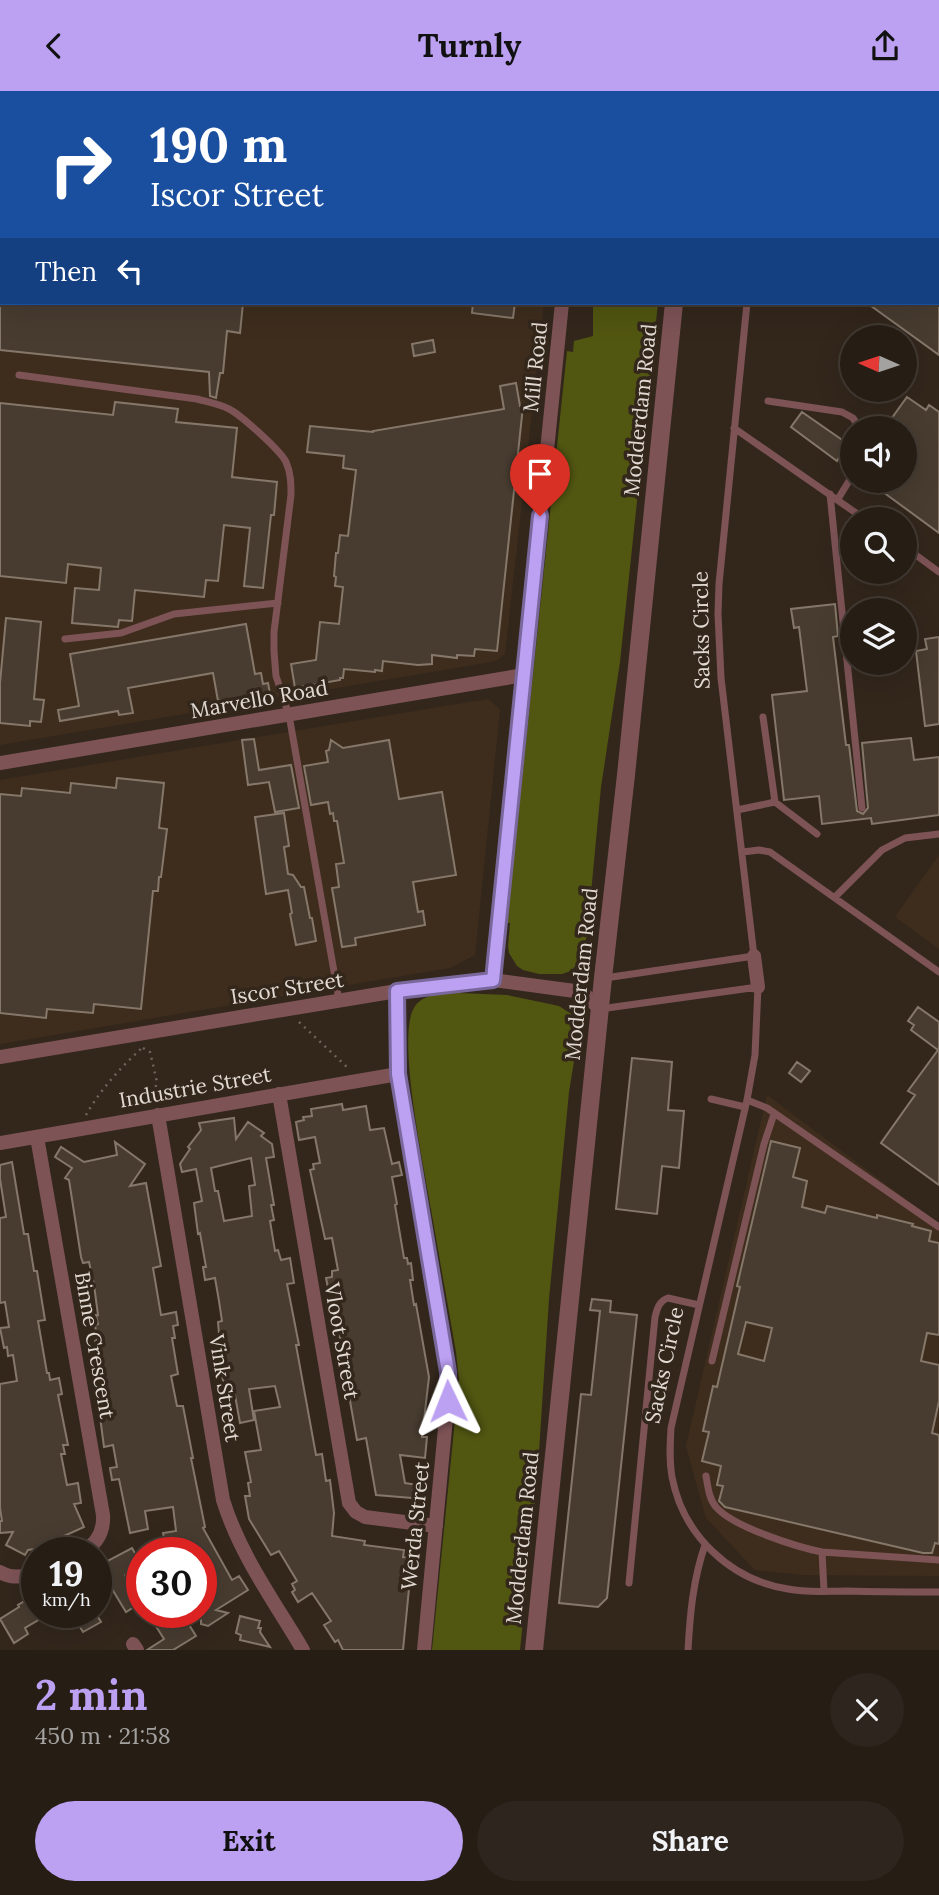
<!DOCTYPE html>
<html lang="en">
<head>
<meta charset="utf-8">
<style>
  body { margin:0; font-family:Lora,serif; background:#2e261e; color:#f1f3f6; height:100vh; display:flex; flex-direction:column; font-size:26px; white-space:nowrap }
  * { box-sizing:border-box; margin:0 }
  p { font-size:23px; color:#a4a2a0 }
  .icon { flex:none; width:38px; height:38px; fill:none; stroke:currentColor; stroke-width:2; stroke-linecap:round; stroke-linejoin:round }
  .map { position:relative; height:1559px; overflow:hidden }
  .side { display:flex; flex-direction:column; background:#261d15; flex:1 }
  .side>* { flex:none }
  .banner { position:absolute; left:0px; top:0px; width:940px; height:214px; box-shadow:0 7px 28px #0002,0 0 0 2px #423b34; background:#1a4fa0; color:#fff; overflow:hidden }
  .needle { width:46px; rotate:273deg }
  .fabs { position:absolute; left:840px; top:234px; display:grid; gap:14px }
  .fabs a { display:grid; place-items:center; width:77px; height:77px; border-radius:50%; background:#261d15; box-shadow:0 7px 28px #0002,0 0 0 2px #423b34; font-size:35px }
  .speed { position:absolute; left:21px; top:1446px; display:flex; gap:14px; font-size:35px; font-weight:700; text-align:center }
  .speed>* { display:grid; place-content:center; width:91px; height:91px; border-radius:50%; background:#261d15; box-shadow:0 7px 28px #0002,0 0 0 2px #423b34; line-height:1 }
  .speed small { font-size:18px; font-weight:400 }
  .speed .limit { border:10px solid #d22; background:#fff; color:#111 }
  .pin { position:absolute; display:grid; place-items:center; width:60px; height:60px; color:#fff; margin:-72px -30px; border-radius:50% 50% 50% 0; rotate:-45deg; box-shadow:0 0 7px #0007 }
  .pin .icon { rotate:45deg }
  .me { position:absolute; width:77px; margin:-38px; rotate:358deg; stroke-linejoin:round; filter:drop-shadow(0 0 5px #0008) }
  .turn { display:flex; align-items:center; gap:24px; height:147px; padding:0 35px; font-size:32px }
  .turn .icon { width:91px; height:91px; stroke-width:2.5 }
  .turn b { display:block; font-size:49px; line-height:60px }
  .then { display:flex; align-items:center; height:66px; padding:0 35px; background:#0003; gap:14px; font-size:26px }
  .round { display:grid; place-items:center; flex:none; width:74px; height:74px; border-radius:37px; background:#2e261e }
  .headline { display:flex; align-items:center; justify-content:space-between; height:119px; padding:0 35px }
  h1 { font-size:42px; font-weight:700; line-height:52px; color:#bca0f2 }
  .action { display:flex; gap:14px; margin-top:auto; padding:14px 35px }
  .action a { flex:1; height:80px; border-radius:42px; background:#bca0f2; color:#111; font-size:28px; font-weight:700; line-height:80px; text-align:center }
  .action a+a { background:#2e261e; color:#f1f3f6 }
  header { display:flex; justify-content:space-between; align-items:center; height:91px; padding:0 35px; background:#bca0f2; color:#111; font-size:32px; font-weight:700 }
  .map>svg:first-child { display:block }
  .built { fill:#3e2d1d }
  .green { fill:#515611 }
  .building { fill:#483c30; stroke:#85786a; stroke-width:2; fill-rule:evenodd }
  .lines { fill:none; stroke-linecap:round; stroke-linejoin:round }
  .path { stroke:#70655b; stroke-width:2.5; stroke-dasharray:2 5; stroke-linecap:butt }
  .service { stroke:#7d5356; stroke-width:7 }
  .minor { stroke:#7d5356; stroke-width:14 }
  .tertiary { stroke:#7d5356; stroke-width:18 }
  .route-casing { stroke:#7a689d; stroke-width:18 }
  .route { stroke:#bca0f2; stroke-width:12 }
  .labels { text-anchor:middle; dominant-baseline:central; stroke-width:7; stroke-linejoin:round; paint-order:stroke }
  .street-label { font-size:21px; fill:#e2dad2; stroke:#33271c }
</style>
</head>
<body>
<header><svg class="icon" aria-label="back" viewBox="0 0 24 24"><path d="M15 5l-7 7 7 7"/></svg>Turnly<svg class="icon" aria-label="share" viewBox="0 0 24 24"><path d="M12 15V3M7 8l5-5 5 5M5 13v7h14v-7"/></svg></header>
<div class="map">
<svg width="939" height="1559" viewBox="0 0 939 1559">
  <rect width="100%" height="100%" fill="#33271c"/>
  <path class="built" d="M168,0H565V2H157Z
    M2,28V212H544L505,563L496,570L0,654V29Z
    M488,608L500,618L475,864L450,877L0,953V689Z
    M939,764V858L895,826Z
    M767,1004L939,1133V1485L803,1484L755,1479L706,1427L686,1355Z"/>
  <path class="green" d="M593,212H658L620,571L601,696L587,845L578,872L571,880L562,883H539L523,879L517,875L509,862L508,855L510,832H507L567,260L573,261L574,250L593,245Z
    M458,902L507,904L559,915L573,924L577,934L576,958L569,1001L549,1208L537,1391L520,1559H432L459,1289L456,1261C448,1214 439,1166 431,1118C425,1080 396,946 414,917C422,902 443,903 458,902Z"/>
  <path class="building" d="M0,212H102L137,215L138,212H243L240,242L227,240L223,282H220L216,307L210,305L209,281L0,259Z
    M473,212H515L513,227L472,222Z
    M867,212H939V264Z
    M433,249L435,261L414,265L412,253Z
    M516,292L520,315H523L497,560L475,558L474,565L457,564V567L432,564V573L418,574L383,570L382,580L375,579V581L344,578L343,587H340V589L295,597L291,573L316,569L320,531L339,533L343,496L335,495L336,486L334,485L336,462H338L340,444L348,445L356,379L343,377L344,365L307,361L310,335L373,341V340L504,318L500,295Z
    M907,306L926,319L929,314L939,321V442L883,401L890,390H905V338H884Z
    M115,311L178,318L176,331L237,337L232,386L277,391L274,424H271L263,497L244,495L250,437L224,434L218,490L206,489L204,506L135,499L132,530L119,529L118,536L72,532L75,497L99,499L101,477L68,473L66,492L0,485V312L113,324Z
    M802,321L848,353L837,370L791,336Z
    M835,513L838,545L833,546L846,654H849L857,720L863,723L868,717L862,652L911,647L914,669L939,666V724L872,733L871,727L822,733L819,705L784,709L772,604L807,600L799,536L794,537L791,518Z
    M6,527L41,531L34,608L44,609L41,631L30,630V635L0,632V592Z
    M246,533L255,583L261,582L263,593L268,592L271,608L223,616L222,609L218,610L213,582L128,597L133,622L119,624L118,620L60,630L58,619L79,615L70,563Z
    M939,546V633L925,635L916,560L927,558L925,548Z
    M254,648L259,679L291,674L299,717L275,721L269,691L248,694L242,649Z
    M331,649L343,657L389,649L399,708L442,701L456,784L413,791L418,821L423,820L425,834L355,847L356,854L342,856L332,797L339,796L336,773L344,772L337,730H334L333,722L330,723L328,711L311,714L304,675L328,671L326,660L329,659Z
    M117,687L164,692L159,737L167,738L161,786H159L158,800H153L141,918L94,913L93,922L47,918L46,927L0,922V703L21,705L22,697L70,702L71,692L116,697Z
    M284,722L289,755L284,756L288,783L293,784L301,796H304L310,827H312L316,850L296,854L290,823L292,822L288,799L266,803L255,726Z
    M918,916L939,931V1094L881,1052L915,1004L908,1000L938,959L911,939L914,934L908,930Z
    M632,967L672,971L668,1019L684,1020L679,1077L662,1075L657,1123L616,1118Z
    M797,971L810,980L801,991L789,982Z
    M342,1013L343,1019L366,1015L370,1039L384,1037L392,1073L399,1071L402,1084L392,1086L397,1113L395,1114L404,1167H407L408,1173L411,1172L413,1189H410L414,1214L416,1213L429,1286L422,1346H427L425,1367L400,1364L405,1392L425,1395L424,1408L376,1404L366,1347L357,1349L345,1282H342L339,1266H343L338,1236H340L335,1201L329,1202L326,1187L332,1186V1180L338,1179L332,1147L325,1148L310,1079L314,1078L313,1073L320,1072L315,1046L299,1049L296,1031L304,1029L303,1026L312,1025L311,1018Z
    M234,1027L236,1048L248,1031L264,1042L261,1045L272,1053L274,1066L266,1067L274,1114H271L274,1129L270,1130L275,1160L278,1159L281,1169L290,1167L294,1192L287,1193L299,1254H296L316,1364L322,1363L326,1390L330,1389L334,1422L332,1445L365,1450L364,1454L404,1459L403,1466L412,1467L403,1559H343L338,1549L335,1551L324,1534L331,1530L312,1502L298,1511L292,1501L295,1499L292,1493L297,1490L279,1460L271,1464L249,1428L245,1405H250L248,1392L251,1391L245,1361L261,1359L254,1320L280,1316L275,1295L249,1298L254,1329L240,1332L233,1293L224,1295L221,1279L224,1278L220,1255L218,1231L222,1230L219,1210L215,1187L205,1189L203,1176H206L200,1142L198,1143L194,1112L202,1110L196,1078L182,1081L180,1073L190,1058L188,1056L201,1039L199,1032ZM251,1067L255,1094L249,1095L252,1125L224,1130L218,1100H215L211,1077Z
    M771,1050L800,1057L793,1086L807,1090L802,1116L825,1122L827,1115L877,1127V1124L913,1133L912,1135L931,1140L929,1150L939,1152V1244L927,1242L921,1270L939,1274V1310L932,1342L939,1344V1453L935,1452L932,1462H923L725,1416L719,1410L723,1395L717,1394L721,1375L702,1370L709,1341L703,1340L713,1295L717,1296L740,1196L737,1195ZM746,1231L772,1237L764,1270L738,1263Z
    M115,1051L145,1073L130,1095L146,1092L161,1175L153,1177L161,1224L176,1221L178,1234L173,1235L175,1247H172L178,1283L171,1285L177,1315H183L193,1367H191L205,1436L203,1437L232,1489L239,1485L248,1499L216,1519L228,1522L208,1535L201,1533V1461H167L163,1442L176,1440L173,1416L145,1420L148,1438L130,1442L119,1388L112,1389L110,1377L117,1376L113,1354L104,1356L99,1318L106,1317L95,1250L97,1249L95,1234L98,1233L96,1224H98L94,1194L89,1171L83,1172L81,1166L69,1089L65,1087L72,1077L55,1066L61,1056L84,1071L117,1064Z
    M12,1071L24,1143H28L34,1180H37L45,1229L38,1230L47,1282H49L50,1289L59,1287L62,1303L58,1304L68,1354H63L65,1363H61L67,1394L78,1392L81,1412L74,1413L84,1436L42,1455L43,1457L28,1459L25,1464L6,1454L13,1441L0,1442V1430H2L0,1417V1293L17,1290L13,1264L8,1265L7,1256L4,1257L0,1237L9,1236L5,1211L0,1212V1127L6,1126L0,1088V1074Z
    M592,1208L611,1210L610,1221L637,1224L607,1507L598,1516L559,1512L581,1303L591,1304L600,1220L590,1219Z
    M132,1457L141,1473L125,1484L142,1511L126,1521L109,1493L96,1501V1476Z
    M37,1503V1521H52L25,1537L28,1543L14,1552L0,1528L19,1516L18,1514Z
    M71,1521H95L101,1531L83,1541Z
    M147,1521H181L196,1545L173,1559H147L164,1548Z
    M240,1525L260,1530L258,1537H261L260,1541L270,1556L240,1549L241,1544L236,1542Z"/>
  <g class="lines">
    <path class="path" d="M299,931L348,977
      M143,957L150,961L157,991L153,1005L154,1011
      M86,1024C100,999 121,976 142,957"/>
    <path class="service" d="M22,0V2
      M830,0L832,2
      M770,2V0
      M938,83L939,84
      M938,121L939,122
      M19,284L197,308C208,311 220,313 229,318C241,324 281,360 286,371C291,382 291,393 291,404L274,541V560L276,585L289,624L339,909
      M768,310L842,321L853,327L860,338
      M734,337L866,429
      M830,403L862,717
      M838,408L852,385
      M905,456L939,481
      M65,548L121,542L174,523L278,512
      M775,711L817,743
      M737,719L775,711L763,626
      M743,761L759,759L770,761L939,881
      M835,806L882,759L905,747L939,743
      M605,887L754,865L721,587L718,523L719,493L747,212
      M600,918L758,896L755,964L747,1009L671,1337C670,1354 669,1369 672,1386C683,1444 730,1489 788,1498C807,1502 828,1500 847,1500C878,1501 908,1501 939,1501
      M711,1008L745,1016
      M747,1009L767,1017L939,1136
      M712,1270L764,1053L774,1023
      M706,1385C708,1396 709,1408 716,1416C733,1436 797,1456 822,1461L824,1500
      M822,1461L939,1469
      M629,1492L655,1226C657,1218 659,1210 668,1207L699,1214
      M688,1559C690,1523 693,1489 705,1454"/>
    <path class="minor" d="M48,2L58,0
      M584,2V0
      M0,10L2,9
      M0,672L524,584
      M754,865L758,896
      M493,889L562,212
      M397,900L398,983L449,1295L424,1559
      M0,966L397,900L493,889L582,901L600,918
      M279,1003L349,1412L356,1421L365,1426L436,1435
      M158,1024L223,1409C240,1464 274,1510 303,1559
      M37,1046L103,1424C104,1441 97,1453 82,1461
      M0,1052L398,983
      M0,1481C12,1488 25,1486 37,1481
      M133,1553L137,1559"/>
    <path class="tertiary" d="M695,2V0
      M534,1559L603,887L626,684L674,212"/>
  </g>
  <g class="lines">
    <g class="route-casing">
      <path id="route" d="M448,1310V1281L398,983L397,900L493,889L540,425"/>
    </g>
    <use href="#route" class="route"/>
  </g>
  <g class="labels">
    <g class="street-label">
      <text transform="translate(535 276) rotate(-84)">Mill Road</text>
      <text transform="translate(640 319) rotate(-84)">Modderdam Road</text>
      <text transform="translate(701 539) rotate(-91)">Sacks Circle</text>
      <text transform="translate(259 608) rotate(-10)">Marvello Road</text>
      <text transform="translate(581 883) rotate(-84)">Modderdam Road</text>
      <text transform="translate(287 897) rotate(-9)">Iscor Street</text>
      <text transform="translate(195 996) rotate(-10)">Industrie Street</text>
      <text transform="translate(342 1250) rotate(80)">Vloot Street</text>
      <text transform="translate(95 1254) rotate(80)">Binne Crescent</text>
      <text transform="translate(664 1274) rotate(-78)">Sacks Circle</text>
      <text transform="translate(225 1297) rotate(81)">Vink Street</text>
      <text transform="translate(415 1435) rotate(-84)">Werda Street</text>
      <text transform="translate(522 1447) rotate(-84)">Modderdam Road</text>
    </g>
  </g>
</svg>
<div class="fabs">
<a><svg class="needle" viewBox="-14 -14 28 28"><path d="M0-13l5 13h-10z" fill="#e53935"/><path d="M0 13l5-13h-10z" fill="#a4a2a0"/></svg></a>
<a><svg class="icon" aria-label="sound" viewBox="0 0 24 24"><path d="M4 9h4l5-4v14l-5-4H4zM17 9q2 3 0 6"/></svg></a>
<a><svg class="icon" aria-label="search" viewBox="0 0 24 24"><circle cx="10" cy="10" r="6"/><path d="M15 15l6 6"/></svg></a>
<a><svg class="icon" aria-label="layers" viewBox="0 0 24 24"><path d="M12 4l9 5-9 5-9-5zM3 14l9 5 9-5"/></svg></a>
</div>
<div class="speed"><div>19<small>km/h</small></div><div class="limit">30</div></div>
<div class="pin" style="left:540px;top:425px;background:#d93025"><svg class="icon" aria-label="arrive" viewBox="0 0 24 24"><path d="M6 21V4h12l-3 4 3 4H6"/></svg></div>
<svg class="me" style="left:448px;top:1310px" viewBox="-20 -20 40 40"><path d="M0-17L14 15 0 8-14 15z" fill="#bca0f2" stroke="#fff" stroke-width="4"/></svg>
<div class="banner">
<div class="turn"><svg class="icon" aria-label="right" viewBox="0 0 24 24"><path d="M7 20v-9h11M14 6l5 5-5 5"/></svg><div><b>190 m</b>Iscor Street</div></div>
<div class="then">Then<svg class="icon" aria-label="left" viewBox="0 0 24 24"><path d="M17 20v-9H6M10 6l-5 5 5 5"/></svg></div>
</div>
</div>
<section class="side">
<div class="headline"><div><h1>2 min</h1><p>450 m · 21:58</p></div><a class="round"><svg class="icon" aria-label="close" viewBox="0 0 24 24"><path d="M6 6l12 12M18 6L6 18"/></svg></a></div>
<div class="action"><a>Exit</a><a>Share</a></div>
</section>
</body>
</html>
